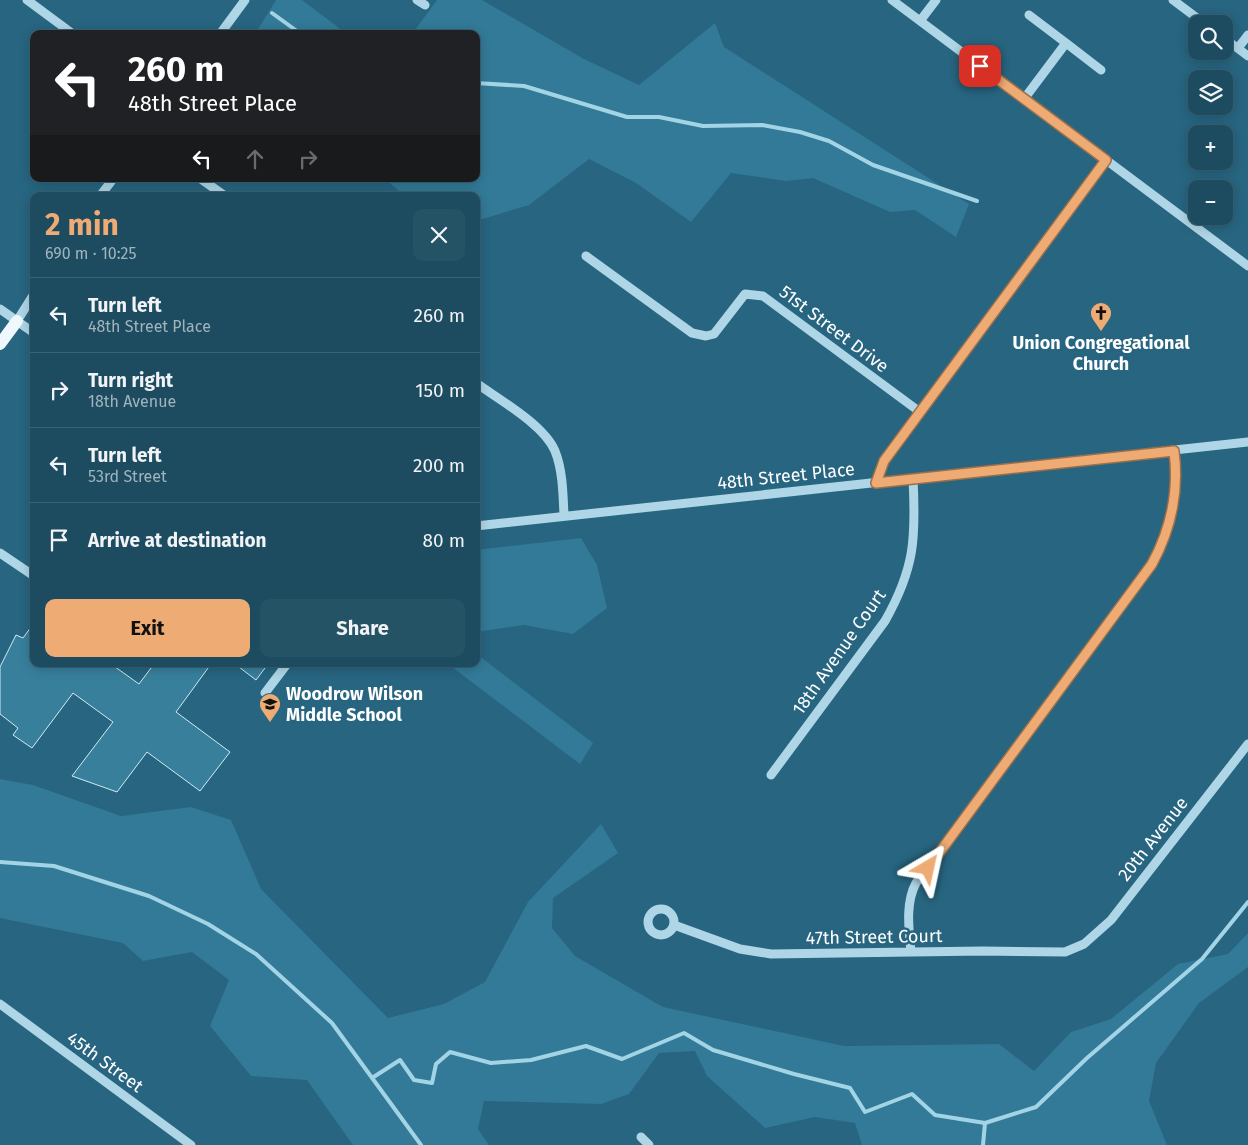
<!DOCTYPE html>
<html lang="en">
<head>
<meta charset="utf-8">
<style>
  body { margin:0; font-family:"Fira Sans",sans-serif; background:#255366; color:#f1f3f6; height:100vh; display:flex; flex-direction:column; font-size:19px; white-space:nowrap }
  * { box-sizing:border-box; margin:0 }
  p { font-size:16px; color:#a0b4bd }
  .icon { flex:none; width:28px; height:28px; fill:none; stroke:currentColor; stroke-width:2; stroke-linecap:round; stroke-linejoin:round }
  .map { position:relative; flex:1; overflow:hidden }
  .details { position:absolute; left:30px; top:192px; width:450px; height:475px; display:flex; flex-direction:column; background:#1d4c60; border-radius:10px; box-shadow:0 2px 12px #0003,0 0 0 1px #3b6375 }
  .details>* { flex:none }
  .hud { position:absolute; left:30px; top:30px; width:450px; height:152px; border-radius:10px; box-shadow:0 2px 12px #0003,0 0 0 1px #3b6375; background:#202124; color:#fff; overflow:hidden }
  .fabs { position:absolute; left:1188px; top:15px; display:grid; gap:10px }
  .fabs a { display:grid; place-items:center; width:45px; height:45px; border-radius:10px; background:#1d4c60; box-shadow:0 2px 12px #0003,0 0 0 1px #3b6375; font-size:25px }
  .pin { position:absolute; display:grid; place-items:center; width:42px; height:42px; color:#fff; margin:-21px; border-radius:10px; box-shadow:0 2px 8px #0006 }
  .me { position:absolute; width:55px; margin:-28px; rotate:36deg; stroke-linejoin:round; filter:drop-shadow(0 0 4px #0008) }
  .turn { display:flex; align-items:center; gap:18px; height:105px; padding:0 15px; font-size:22px }
  .turn .icon { width:65px; height:65px; stroke-width:2.5 }
  .turn b { display:block; font-size:35px; line-height:42px }
  .lanes { display:flex; align-items:center; height:48px; padding:0 15px; background:#0003; justify-content:center; gap:25px; direction:ltr }
  .lanes .off { opacity:.35 }
  .round { display:grid; place-items:center; flex:none; width:52px; height:52px; border-radius:10px; background:#255366 }
  .head { display:flex; align-items:center; justify-content:space-between; height:85px; padding:0 15px }
  h1 { font-size:30px; font-weight:700; line-height:38px; color:#eeab74 }
  .cta { display:flex; gap:10px; margin-top:auto; padding:10px 15px }
  .cta a { flex:1; height:58px; border-radius:10px; background:#eeab74; color:#111; font-size:20px; font-weight:700; line-height:58px; text-align:center }
  .cta a+a { background:#255366; color:#f1f3f6 }
  ul { padding:0; list-style:none }
  li { display:flex; align-items:center; gap:15px; height:75px; padding:0 15px; border-top:1px solid #3b6375 }
  li div { flex:1 }
  li b { display:block; font-size:19px }
  li em { font-style:normal }
  .map>svg:first-child { display:block }
  .green { fill:#327a97 }
  .lines { fill:none; stroke-linecap:round; stroke-linejoin:round }
  .stream { stroke:#a3d4e6; stroke-width:4 }
  .building { fill:#387f9c; stroke:#d1ebf5 }
  .minor { stroke:#aed6e6; stroke-width:9 }
  .major { stroke:#eff8fd; stroke-width:12 }
  .route-casing { stroke:#9b6f4b; stroke-width:12 }
  .route { stroke:#eeab74; stroke-width:9 }
  .labels { text-anchor:middle; dominant-baseline:central; stroke-width:5; stroke-linejoin:round; paint-order:stroke }
  .street-label { font-size:18px; fill:#fff; stroke:#276580 }
  .poi-label { font-size:18px; font-weight:bold; fill:#fff; stroke:#276580 }
</style>
</head>
<body>
<div class="map">
<svg width="1248" height="1145" viewBox="0 0 1248 1145">
  <rect width="100%" height="100%" fill="#276580"/>
  <path class="green" d="M276,0H302L347,34H255Z
    M437,0H482L584,59L639,85L715,23L724,47L969,204L956,237L915,210L890,212L813,178L786,181L731,173L691,222L636,183L589,159L529,205L476,221V196H405L385,179H476V34H412Z
    M581,538L597,565L607,608L573,634L524,625L476,632V550Z
    M476,650L478,655L593,743L580,764L448,664H476Z
    M0,779L33,785L121,816L191,807L231,820L261,889L388,1018L444,1004L485,982L528,902L601,824L618,853L553,898L552,928L575,956L663,1007L844,1046L999,1044L1034,1071L1071,1032L1111,1019L1178,964L1228,954L1248,933V967L1199,1003L1156,1063L1149,1101L1167,1145H862L855,1123L815,1117L765,1128L707,1076L695,1051L659,1053L629,1094L601,1104L484,1101L478,1129L489,1145H353L307,1080L251,1076L210,1026L229,980L192,952L143,961L123,943L0,918Z"/>
  <g class="lines">
    <path class="stream" d="M272,13L301,34
      M476,83L524,86L627,117H659L703,126L762,125L800,132L829,141L873,165L977,201
      M0,862L54,866L149,896L208,924L256,954L332,1023L421,1145
      M372,1078L400,1060L414,1080L432,1083L436,1064L450,1052L491,1063L531,1060L586,1046L622,1059L684,1033L713,1050L794,1074L850,1088L865,1112L912,1094L935,1115L985,1123L1036,1107L1087,1058L1202,959L1248,902
      M983,1145L985,1123"/>
  </g>
  <path class="building" d="M34,623V664H111L139,684L154,664H211L176,712L230,752L200,791L147,752L117,792L72,776L113,722L73,693L32,748L13,735L18,728L0,714V667L16,635L23,638Z
    M235,664H268L256,680Z"/>
  <g class="lines">
    <path class="minor" d="M27,0L73,34
      M417,0L425,5
      M892,0L1248,266
      M1173,0L1205,24
      M1029,15L1066,43
      M920,21L936,0
      M220,34L245,0
      M1224,38L1248,56
      M1238,48L1248,35
      M1024,99L1066,43L1101,70
      M201,179L225,196
      M100,196L113,179
      M586,256L692,333L706,336L714,334L745,294L763,296L920,412
      M0,309L34,333
      M17,321L34,294
      M476,383C500,400 544,425 555,451C563,471 563,495 564,516
      M876,483L884,461L1106,160
      M476,526L1248,442
      M0,553L34,576
      M265,693L287,664
      M771,775L885,621C915,568 916,538 913,478
      M648 922a13 13 0 1 1 26 0a13 13 0 1 1-26 0Z
      M674,925L740,949L771,954L983,951L1065,952L1084,944L1111,920L1248,744
      M911,952C909,930 905,903 916,883L1144,575C1169,538 1179,495 1174,451
      M0,1004L191,1145
      M641,1137L649,1145"/>
    <path class="major" d="M0,344L17,321"/>
  </g>
  <g class="lines">
    <g class="route-casing">
      <path id="route" d="M928,868L1152,564C1171,529 1179,490 1174,451L876,483L884,461L1106,160L980,66"/>
    </g>
    <use href="#route" class="route"/>
  </g>
  <defs>
    <g id="church-pin" transform="scale(1.125)"><path d="M0 17L-7.5 6A9.5 9.5 0 1 1 7.5 6Z" fill="#eeab74" stroke="#276580"/><path d="M-1.2-6h2.4v3.5h3.3v2.4h-3.3V6h-2.4V-.1h-3.3v-2.4h3.3Z" fill="#111"/></g>
    <g id="school-pin" transform="scale(1.125)"><path d="M0 17L-7.5 6A9.5 9.5 0 1 1 7.5 6Z" fill="#eeab74" stroke="#276580"/><path d="M0-5L7-2L0 1L-7-2ZM-4 1L0 2.5L4 1V4Q0 6-4 4Z" fill="#111"/></g>
  </defs>
  <g fill-rule="evenodd">
    <use href="#church-pin" x="1101" y="313"/>
    <use href="#school-pin" x="270" y="704"/>
  </g>
  <g class="labels">
    <g class="street-label">
      <text transform="translate(834 329) rotate(37)">51st Street Drive</text>
      <text transform="translate(786 476) rotate(-6)">48th Street Place</text>
      <text transform="translate(839 652) rotate(-55)">18th Avenue Court</text>
      <text transform="translate(1153 839) rotate(-52)">20th Avenue</text>
      <text transform="translate(874 937) rotate(-1)">47th Street Court</text>
      <text transform="translate(105 1062) rotate(36)">45th Street</text>
    </g>
    <g class="poi-label">
      <text x="1101" y="343">Union Congregational<tspan x="1101" dy="21">Church</tspan></text>
      <text x="286" y="694" text-anchor="start">Woodrow Wilson<tspan x="286" dy="21">Middle School</tspan></text>
    </g>
  </g>
</svg>
<div class="fabs">
<a><svg class="icon" aria-label="search" viewBox="0 0 24 24"><circle cx="10" cy="10" r="6"/><path d="M15 15l6 6"/></svg></a>
<a><svg class="icon" aria-label="layers" viewBox="0 0 24 24"><path d="M12 4l9 5-9 5-9-5zM3 14l9 5 9-5"/></svg></a>
<a>+</a>
<a>−</a>
</div>
<div class="pin" style="left:980px;top:66px;background:#d93025"><svg class="icon" aria-label="arrive" viewBox="0 0 24 24"><path d="M6 21V4h12l-3 4 3 4H6"/></svg></div>
<svg class="me" style="left:928px;top:868px" viewBox="-20 -20 40 40"><path d="M0-17L14 15 0 8-14 15z" fill="#eeab74" stroke="#fff" stroke-width="4"/></svg>
<div class="hud">
<div class="turn"><svg class="icon" aria-label="left" viewBox="0 0 24 24"><path d="M17 20v-9H6M10 6l-5 5 5 5"/></svg><div><b>260 m</b>48th Street Place</div></div>
<div class="lanes"><svg class="icon" aria-label="left" viewBox="0 0 24 24"><path d="M17 20v-9H6M10 6l-5 5 5 5"/></svg><svg class="icon off" aria-label="ahead" viewBox="0 0 24 24"><path d="M12 20V5M6 11l6-6 6 6"/></svg><svg class="icon off" aria-label="right" viewBox="0 0 24 24"><path d="M7 20v-9h11M14 6l5 5-5 5"/></svg></div>
</div>
<section class="details">
<div class="head"><div><h1>2 min</h1><p>690 m · 10:25</p></div><a class="round"><svg class="icon" aria-label="close" viewBox="0 0 24 24"><path d="M6 6l12 12M18 6L6 18"/></svg></a></div>
<ul>
<li><svg class="icon" aria-label="left" viewBox="0 0 24 24"><path d="M17 20v-9H6M10 6l-5 5 5 5"/></svg><div><b>Turn left</b><p>48th Street Place</p></div><em>260 m</em></li>
<li><svg class="icon" aria-label="right" viewBox="0 0 24 24"><path d="M7 20v-9h11M14 6l5 5-5 5"/></svg><div><b>Turn right</b><p>18th Avenue</p></div><em>150 m</em></li>
<li><svg class="icon" aria-label="left" viewBox="0 0 24 24"><path d="M17 20v-9H6M10 6l-5 5 5 5"/></svg><div><b>Turn left</b><p>53rd Street</p></div><em>200 m</em></li>
<li><svg class="icon" aria-label="arrive" viewBox="0 0 24 24"><path d="M6 21V4h12l-3 4 3 4H6"/></svg><div><b>Arrive at destination</b></div><em>80 m</em></li>
</ul>
<div class="cta"><a>Exit</a><a>Share</a></div>
</section>
</div>
</body>
</html>
